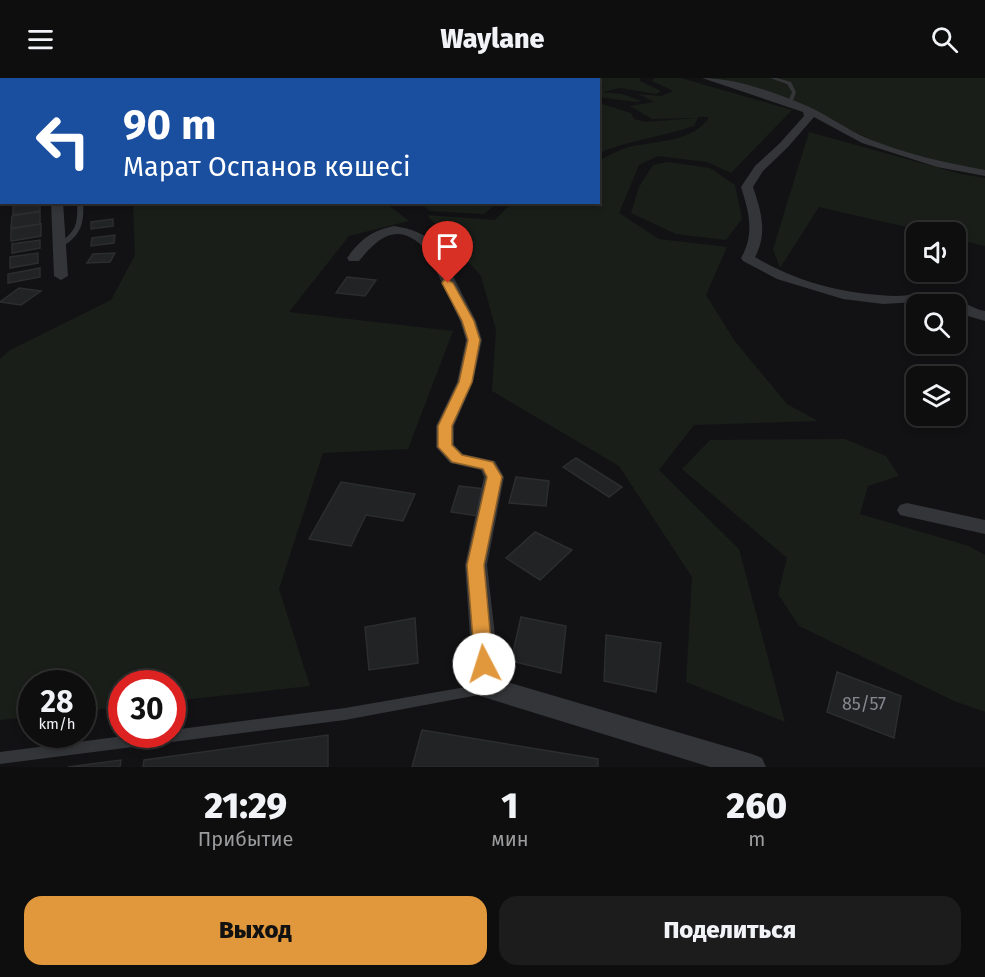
<!DOCTYPE html>
<html lang="ru">
<head>
<meta charset="utf-8">
<style>
  body { margin:0; font-family:"Fira Sans",sans-serif; background:#1c1c1d; color:#f1f3f6; height:100vh; display:flex; flex-direction:column; font-size:22px; white-space:nowrap }
  * { box-sizing:border-box; margin:0 }
  p { font-size:20px; color:#9b9c9e }
  .icon { flex:none; width:33px; height:33px; fill:none; stroke:currentColor; stroke-width:2; stroke-linecap:round; stroke-linejoin:round }
  .map { position:relative; height:689px; overflow:hidden }
  .side { display:flex; flex-direction:column; background:#0e0e0f; flex:1 }
  .side>* { flex:none }
  .banner { position:absolute; left:0px; top:0px; width:600px; height:126px; box-shadow:0 3px 9px #0003,0 0 0 2px #2e2e2f; background:#1a4fa0; color:#fff; overflow:hidden }
  .controls { position:absolute; left:906px; top:144px; display:grid; gap:12px }
  .controls a { display:grid; place-items:center; width:60px; height:60px; border-radius:12px; background:#0e0e0f; box-shadow:0 3px 9px #0003,0 0 0 2px #2e2e2f; font-size:30px }
  .speed { position:absolute; left:18px; top:592px; display:flex; gap:12px; font-size:30px; font-weight:700; text-align:center }
  .speed>* { display:grid; place-content:center; width:78px; height:78px; border-radius:50%; background:#0e0e0f; box-shadow:0 3px 9px #0003,0 0 0 2px #2e2e2f; line-height:1 }
  .speed small { font-size:15px; font-weight:400 }
  .speed .limit { border:9px solid #d22; background:#fff; color:#111 }
  .pin { position:absolute; display:grid; place-items:center; width:51px; height:51px; color:#fff; margin:-62px -26px; border-radius:50% 50% 50% 0; rotate:-45deg; box-shadow:0 0 6px #0007 }
  .pin .icon { rotate:45deg }
  .me { position:absolute; width:66px; margin:-33px; rotate:355deg; stroke-linejoin:round; filter:drop-shadow(0 0 4px #0008) }
  .turn { display:flex; align-items:center; gap:21px; height:126px; padding:0 24px; font-size:27px }
  .turn .icon { width:78px; height:78px; stroke-width:2.5 }
  .turn b { display:block; font-size:42px; line-height:51px }
  .eta { display:flex; justify-content:space-evenly; align-items:center; height:102px; text-align:center }
  .eta b { font-size:36px; font-weight:800; line-height:42px }
  .cta { display:flex; gap:12px; margin-top:auto; padding:12px 24px }
  .cta a { flex:1; height:69px; border-radius:18px; background:#e1983d; color:#111; font-size:24px; font-weight:800; line-height:69px; text-align:center }
  .cta a+a { background:#1c1c1d; color:#f1f3f6 }
  header { display:flex; justify-content:space-between; align-items:center; height:78px; padding:0 24px; background:#0e0e0f; font-size:27px; font-weight:800 }
  .map>svg:first-child { display:block }
  .green { fill:#191e19 }
  .building { fill:#222325; stroke:#2c2d2f; stroke-width:1.5 }
  .lines { fill:none; stroke-linecap:round; stroke-linejoin:round }
  .lane { fill:#343538; fill-rule:evenodd }
  .street { fill:#343538; fill-rule:evenodd }
  .route { fill:#e1983d; stroke:#926328; stroke-width:1.5 }
  .labels { text-anchor:middle; dominant-baseline:central; stroke-width:6; stroke-linejoin:round; paint-order:stroke }
  .near-number-label { font-size:18px; fill:#848990 }
</style>
</head>
<body>
<header><svg class="icon" aria-label="menu" viewBox="0 0 24 24"><path d="M4 6h16M4 12h16M4 18h16"/></svg>Waylane<svg class="icon" aria-label="search" viewBox="0 0 24 24"><circle cx="10" cy="10" r="6"/><path d="M15 15l6 6"/></svg></header>
<div class="map">
<svg width="985" height="689" viewBox="0 0 985 689">
  <rect width="100%" height="100%" fill="#121214"/>
  <path class="green" d="M423,0H640V3L661,13L656,16L620,10L603,14L622,16L642,23L635,24L599,19L598,2Z
    M654,0H681L792,32L731,95L707,84L658,78L639,87L619,135L659,161L727,169L706,217L734,262L787,326L818,343L694,347L659,392L739,471L785,644L686,604L692,499L619,388L492,313L496,252L481,198L427,137L495,142L511,125L598,124L599,82C608,78 618,72 629,69C655,63 694,64 709,39H698L694,48C662,59 629,62 599,75V25L631,35L634,41L646,44L695,40L652,41L630,28L654,24L638,16L661,18L673,13L652,3Z
    M702,0H985V94L889,70L808,32Z
    M809,54L961,96L985,100V168L956,161V154H928L819,129L780,190L773,171Z
    M668,84L710,90L735,107L742,141L726,162L676,156L631,135L639,109L653,87Z
    M133,125H386L409,143L349,158L289,234L453,253L408,371L323,375L279,511L310,608L173,623L172,606H122L121,629L83,633L82,606H32L31,639L0,642V281L10,272L111,222L135,177Z
    M419,125H497L484,136L430,133Z
    M845,361L886,378L899,398L868,408L860,436L969,468L985,477V634L954,623L799,548L778,516L787,480L682,391L710,362Z"/>
  <path class="building" d="M40,124V133L13,137V128Z
    M40,134V146L11,150L12,138Z
    M113,141V148L91,151V144Z
    M41,146V158L11,163V151Z
    M115,157L114,165L91,168L92,160Z
    M40,162V170L12,175V166Z
    M38,175V185L10,190V179Z
    M115,175L110,184L87,185L93,176Z
    M40,190V199L8,205V196Z
    M347,199L376,202L365,218L336,215Z
    M19,210L41,213L21,227L0,224Z
    M576,380L622,409L609,419L563,389Z
    M516,399L549,403L546,428L509,425Z
    M341,404L415,416L403,443L366,437L351,468L309,461Z
    M459,408L485,411L478,438L451,434Z
    M535,454L572,472L540,502L506,480Z
    M521,539L566,548L561,595L511,583Z
    M415,540L418,585L369,592L365,549Z
    M606,557L661,565L656,614L604,603Z
    M837,594L901,618L894,660L827,634Z
    M422,652L598,681V689H412Z
    M328,657V689H143L144,682Z
    M121,682L120,689H68Z"/>
  <g class="lines">
    <path class="lane" d="M770,0H777L791,4L796,14L792,25L788,24L792,14L787,6Z
      M0,34H2V36H0Z
      M77,124H83C84,141 83,153 69,164C65,167 62,169 57,169V167C76,153 78,148 77,124Z
      M489,605L493,606L495,610L493,614L489,615L345,642L0,686V674L132,657H172V652L345,630Z"/>
    <path class="street" d="M45,0H54L44,2Z
      M702,0C734,0 770,13 800,25C824,34 845,51 869,61C906,76 946,85 985,92V98L937,89L862,65L814,39L788,69L763,93L753,109C761,133 768,155 755,179C798,205 847,217 897,218C910,218 924,213 938,215C956,216 968,230 985,233V243L968,238L956,231V226L934,223L883,226L843,221L777,201L743,183L741,180C755,156 749,134 741,109L755,88L780,65L804,38L803,34Z
      M0,5H2V11H0Z
      M0,62H2L0,69Z
      M51,124H63L68,198L61,202L54,198Z
      M394,148C412,151 425,155 438,169L476,243L482,262L473,304L454,348V367L463,376L495,383L504,399L487,487L500,602L752,676L762,680L766,689H710L480,618L472,586L465,487L484,399L481,392L450,385L436,369V348L457,304L466,262L460,243L427,173C400,143 380,157 359,183H349L347,180C361,161 371,153 394,148Z
      M907,425L985,442V456L900,437L897,432L900,427Z"/>
  </g>
  <path class="route" d="M444,202H448L453,205L474,243L480,262L472,304L452,348V367L462,377L493,384L502,399L484,487L493,586L491,592L484,594L477,592L475,586L467,487L487,399L483,391L452,384L438,369V348L459,304L468,262L462,243L442,205Z"/>
  <g class="labels">
    <g class="near-number-label">
      <text x="864" y="626">85/57</text>
    </g>
  </g>
</svg>
<div class="controls">
<a><svg class="icon" aria-label="sound" viewBox="0 0 24 24"><path d="M4 9h4l5-4v14l-5-4H4zM17 9q2 3 0 6"/></svg></a>
<a><svg class="icon" aria-label="search" viewBox="0 0 24 24"><circle cx="10" cy="10" r="6"/><path d="M15 15l6 6"/></svg></a>
<a><svg class="icon" aria-label="layers" viewBox="0 0 24 24"><path d="M12 4l9 5-9 5-9-5zM3 14l9 5 9-5"/></svg></a>
</div>
<div class="speed"><div>28<small>km/h</small></div><div class="limit">30</div></div>
<div class="pin" style="left:448px;top:205px;background:#d93025"><svg class="icon" aria-label="arrive" viewBox="0 0 24 24"><path d="M6 21V4h12l-3 4 3 4H6"/></svg></div>
<svg class="me" style="left:484px;top:586px" viewBox="-20 -20 40 40"><circle r="19" fill="#fff"/><path d="M0-13L10 11 0 6-10 11z" fill="#e1983d"/></svg>
<div class="banner">
<div class="turn"><svg class="icon" aria-label="left" viewBox="0 0 24 24"><path d="M17 20v-9H6M10 6l-5 5 5 5"/></svg><div><b>90 m</b>Марат Оспанов көшесі</div></div>
</div>
</div>
<section class="side">
<div class="eta">
<div><b>21:29</b><p>Прибытие</p></div>
<div><b>1</b><p>мин</p></div>
<div><b>260</b><p>m</p></div>
</div>
<div class="cta"><a>Выход</a><a>Поделиться</a></div>
</section>
</body>
</html>
